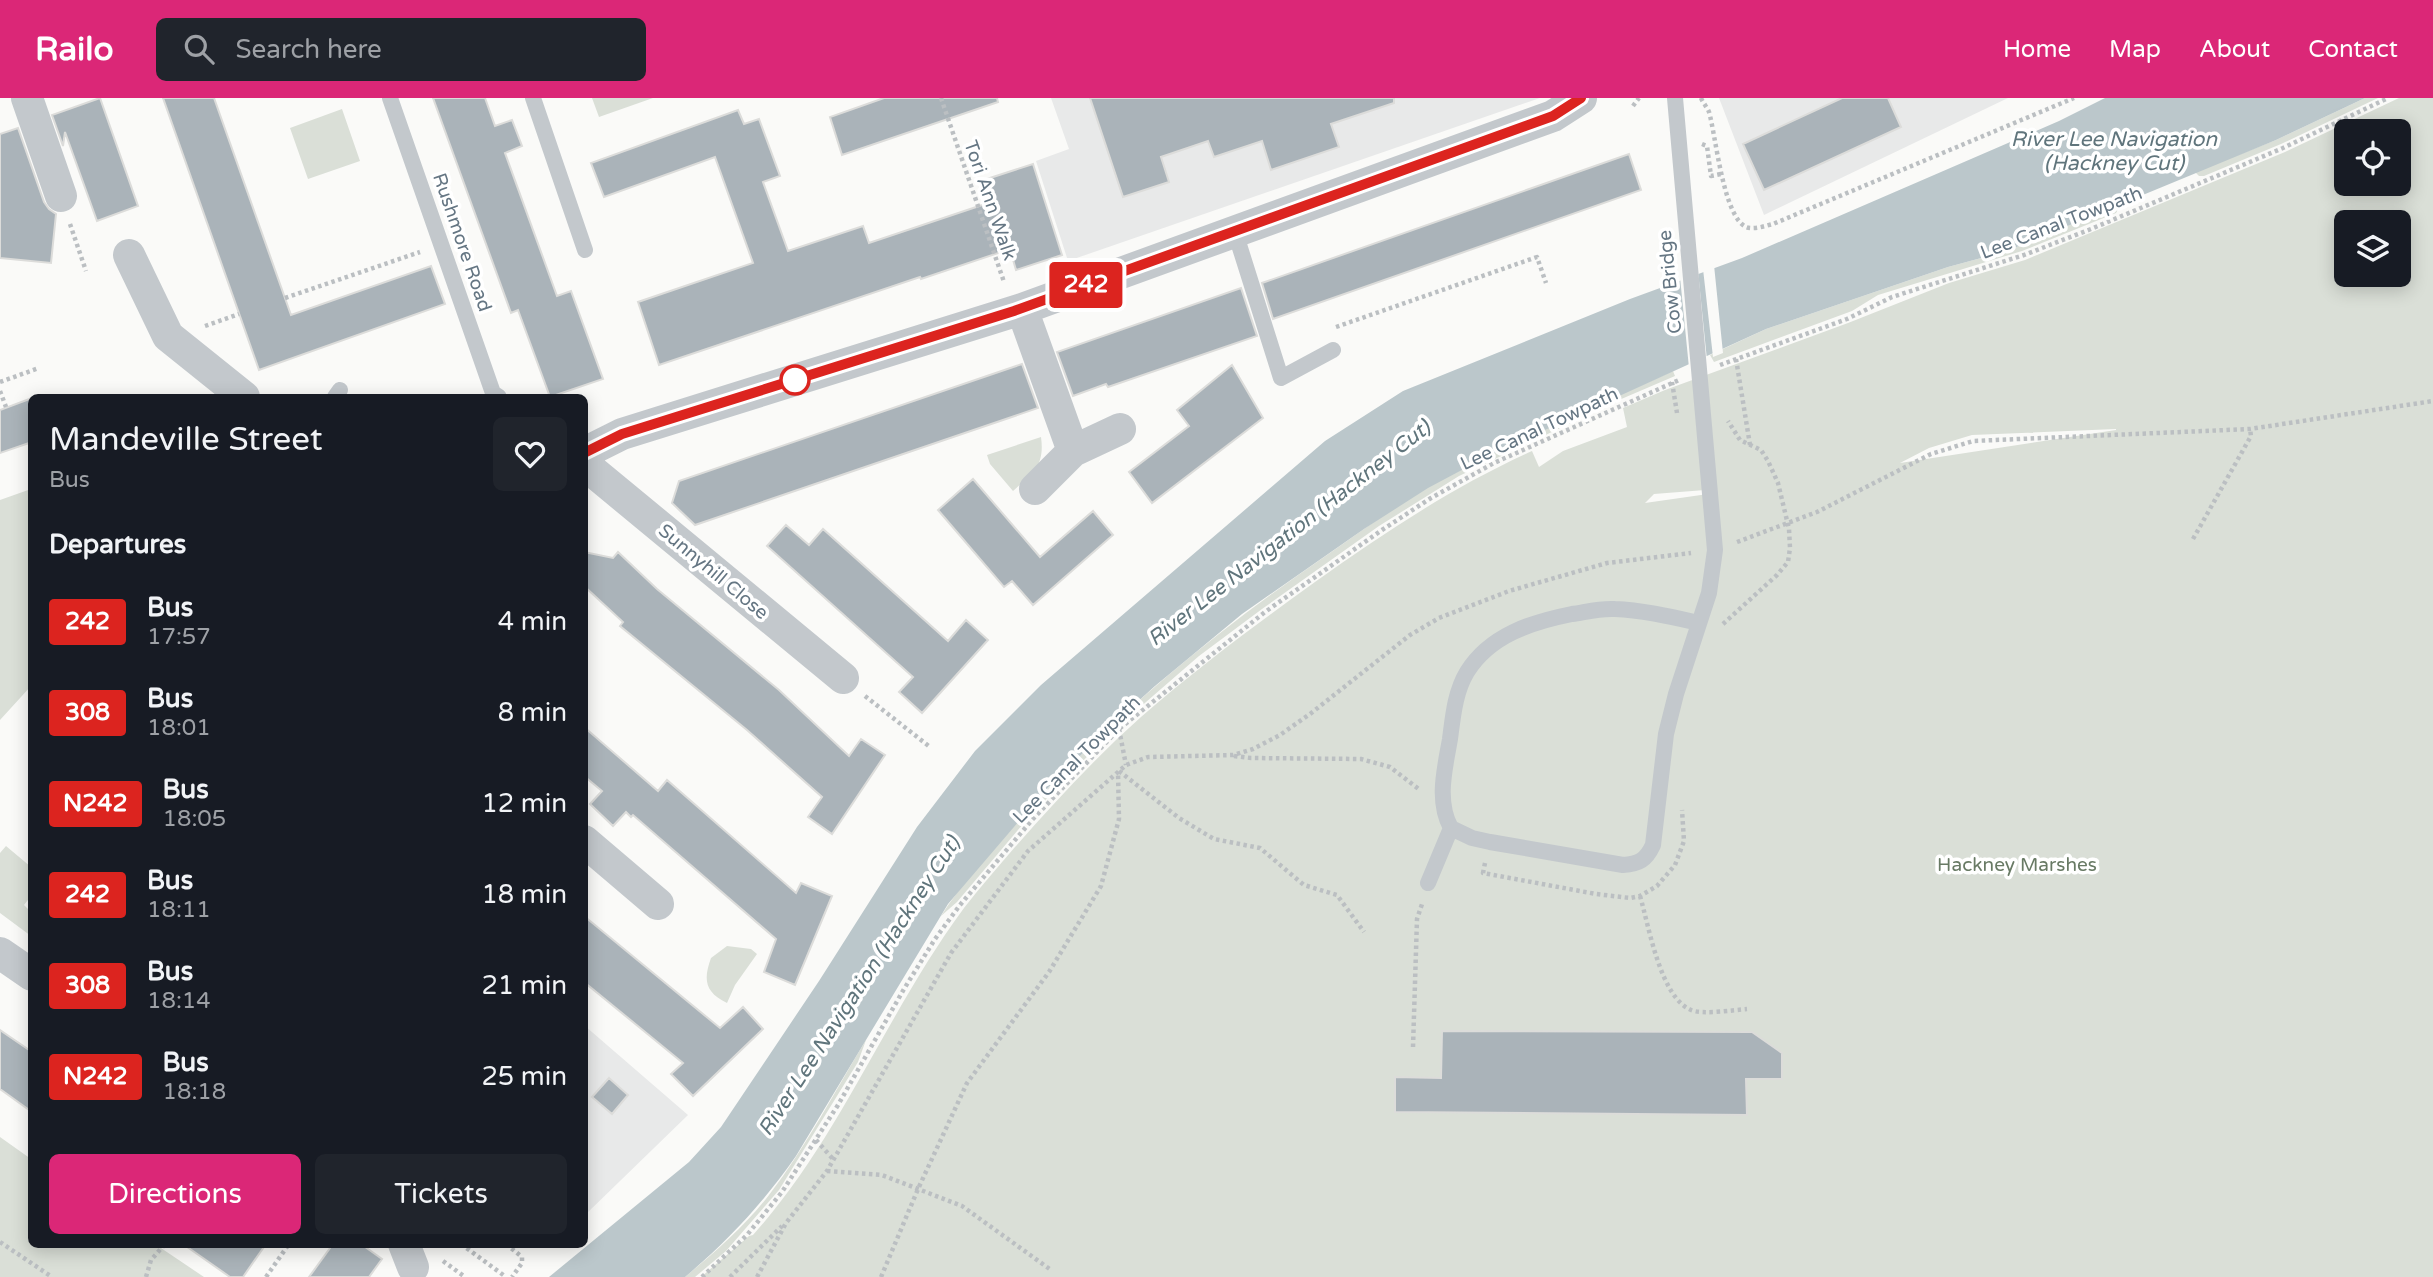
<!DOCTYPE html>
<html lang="en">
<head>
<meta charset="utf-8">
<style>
	:root { --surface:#171b24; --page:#20242c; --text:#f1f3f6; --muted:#9ea1a6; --accent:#db2777 }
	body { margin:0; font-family:"Varela Round",sans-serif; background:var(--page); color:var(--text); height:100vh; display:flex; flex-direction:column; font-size:26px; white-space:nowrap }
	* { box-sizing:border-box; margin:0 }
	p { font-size:23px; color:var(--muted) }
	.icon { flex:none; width:38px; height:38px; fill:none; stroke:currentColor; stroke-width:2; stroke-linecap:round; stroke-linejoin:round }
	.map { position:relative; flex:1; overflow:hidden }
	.drawer { position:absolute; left:28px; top:296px; width:560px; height:854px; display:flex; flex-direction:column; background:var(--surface); border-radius:10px; box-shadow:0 4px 18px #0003 }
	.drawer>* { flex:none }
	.badge { padding:0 14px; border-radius:5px; font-size:24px; line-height:46px }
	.controls { position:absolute; left:2334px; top:21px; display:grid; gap:14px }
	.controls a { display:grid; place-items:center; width:77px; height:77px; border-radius:10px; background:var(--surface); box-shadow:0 4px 18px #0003; font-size:35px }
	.map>.badge { position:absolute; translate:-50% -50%; box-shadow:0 0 0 4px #fff }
	h2 { padding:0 21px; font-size:26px; line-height:63px }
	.round { display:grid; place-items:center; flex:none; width:74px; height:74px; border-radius:10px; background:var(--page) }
	.overview { display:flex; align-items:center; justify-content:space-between; height:119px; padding:0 21px }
	h1 { font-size:33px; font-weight:600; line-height:52px }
	.action { display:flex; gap:14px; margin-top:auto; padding:14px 21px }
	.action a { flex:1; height:80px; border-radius:10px; background:var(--accent); color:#fff; font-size:28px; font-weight:600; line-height:80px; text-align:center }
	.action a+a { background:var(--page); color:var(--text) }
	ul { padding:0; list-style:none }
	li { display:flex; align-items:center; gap:21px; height:91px; padding:0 21px }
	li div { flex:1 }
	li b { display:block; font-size:26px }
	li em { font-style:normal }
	li .badge { min-width:77px; font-weight:700; text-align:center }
	header { display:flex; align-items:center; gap:42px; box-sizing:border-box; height:98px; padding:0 35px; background:var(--accent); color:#fff }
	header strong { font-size:33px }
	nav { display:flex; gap:38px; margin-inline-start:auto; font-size:24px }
	.search { width:490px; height:63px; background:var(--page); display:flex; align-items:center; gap:18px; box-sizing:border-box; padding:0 24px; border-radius:10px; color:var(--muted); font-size:26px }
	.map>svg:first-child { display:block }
</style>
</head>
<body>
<header>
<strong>Railo</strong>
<div class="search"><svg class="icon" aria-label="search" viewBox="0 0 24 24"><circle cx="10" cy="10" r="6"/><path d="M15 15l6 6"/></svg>Search here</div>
<nav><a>Home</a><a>Map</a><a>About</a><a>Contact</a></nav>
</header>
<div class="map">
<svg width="2433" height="1179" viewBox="0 0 2433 1179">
	<rect width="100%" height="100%" fill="#fafaf8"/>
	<!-- built -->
	<path fill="#e8e9e9" d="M1051,0h489l-472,163 -32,-100 33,-12z
		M1719,0h289l-244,117z
		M585,928l103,89 -103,100z"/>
	<!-- green -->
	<path fill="#dadfd7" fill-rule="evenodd" d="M592,0h61l-54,19z
		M2365,0h13l-97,46 -77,32h-5l-4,-4 81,-32z
		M2399,0h34v1179h-1732l48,-41 4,-1c87,-97 134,-223 211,-327 16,-21 34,-41 51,-61 40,-45 81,-90 126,-130 55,-48 114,-92 174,-135 69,-49 139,-96 217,-131l7,16 24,-16 64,-24 -4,-19 42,-18 183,-67 101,-40 76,-23 260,-108zM2347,33h52v53h-52zM2347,124h52v53h-52zM2116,331v1l-216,33 29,-15 43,-13zM1705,392l10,3 -70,10 9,-9z
		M342,11l18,52 -52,18 -18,-51z
		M2121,106l-5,9 -94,38 -144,44 -26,16 -138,51 -4,-7 56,-26 182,-62 59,-16z
		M1673,273l2,5 -56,24 -160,76 -80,50 -117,83 -63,47 -91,79 -79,82 -72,85 -16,14c21,-33 48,-62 74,-91 91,-104 198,-192 312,-270 33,-23 66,-47 101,-68 78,-45 163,-78 245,-116z
		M1041,339c4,29 -8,36 -28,54l-23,-27 -3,-9z
		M31,391v197l-31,34v-220z
		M6,748l25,21v29l-7,9 7,7v24l-31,-23v-60z
		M727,848l24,3 6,5 -22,31 -8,18c-22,-11 -24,-23 -16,-45z
		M866,942l-8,22 -79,128 -53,61 -31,26h-10c30,-25 60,-51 84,-82 37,-48 66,-104 97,-155z
		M0,1039l31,22 1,85h123l49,33h-204z"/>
	<!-- water -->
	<path fill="#bbc7cb" d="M2105,0h260l-89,42 -269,111 -59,16 -182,62 -276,126 -62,33 -64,41 -122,85 -87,72 -52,47 -59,59 -96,112 -152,252c-33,47 -67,84 -111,121h-136l140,-115 32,-35 98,-146 98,-154 58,-76 66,-66 284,-244 78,-50 227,-92 112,-41 317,-137z"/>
	<!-- pier -->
	<path fill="#fafaf8" d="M1714,167l9,88 -10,4 -10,-88z
		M1698,173l9,89 -18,8 -9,-91z"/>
	<!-- building -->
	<path fill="#aab3b9" stroke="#dcdcda" stroke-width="2" d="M100,0l38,108 -41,15 -32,-89 -2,14 -11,-31z
		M163,0h51l77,217 140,-49 14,38 -186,66z
		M433,0h52l10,28 17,-6 10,26 -17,7 52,143 14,-5 32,88 -53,18 -32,-87 -7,3z
		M884,0h113l1,4 -156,53 -12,-38z
		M1090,0h304v5l-63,21 8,23 -68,23 -9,-29 -48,16 -6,-16 -47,16 8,25 -46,15z
		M1842,0h46l13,29 -137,63 -21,-46z
		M738,12l6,14 15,-5 21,57 -17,6 25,69 75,-25 6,17 125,-42 -7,-22 46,-15 29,91 -46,15 -6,-21 -89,30 -1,-2 -261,88 -21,-63 115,-39 -38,-106 -111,40 -13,-34z
		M18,30l26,74 5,7 7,5 -5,49 -51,-5v-124z
		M1629,56l12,36 -368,129 -11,-36z
		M1241,190l16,48 -149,51 -2,-3 -33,12 -16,-44z
		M1022,266l16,44 -343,117 -23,-22 7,-22z
		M1232,267l31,53 -111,85 -23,-31 60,-46 -12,-16z
		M32,300v44l-32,11v-43z
		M973,381l67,78 53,-46 20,24 -80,70 -21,-24 -8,6 -66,-77z
		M786,427l23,20 14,-16 125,112 18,-21 22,20 -66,73 -23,-21 14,-15 -146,-131z
		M584,454l29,6 5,-6 39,37 122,101 70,66 12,-17 24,16 -53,79 -24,-17 14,-20 -75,-67 -127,-104 3,-4 -39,-36z
		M584,629l74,64 9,-11 129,113 5,-10 31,13 -37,89 -31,-13 12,-33 -143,-124 -2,2 -5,-5 -13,14 -23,-22 12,-13 -18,-15z
		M584,818l136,112 23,-21 20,22 -70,67 -22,-22 12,-11 -99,-81z
		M0,932l32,22v60l-32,-23z
		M1442,933l310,1 30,21v26h-36l1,36 -352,-3v-35l46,1z
		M609,980l19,17 -16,19 -20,-17z
		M183,1146h83l-23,33h-13z
		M333,1146h28l21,15 -13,18h-60z"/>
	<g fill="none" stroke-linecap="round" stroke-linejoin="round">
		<!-- path -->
		<path stroke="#bbbfc2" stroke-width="4.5" stroke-dasharray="3.5 3.5" stroke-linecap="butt" d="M941,0l63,184
			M1701,0c2,5 6,9 8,14 7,24 14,104 37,115 7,3 19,-1 27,-3l301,-126
			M1633,8l6,-8
			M1702,46l5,2 4,30 10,-2
			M70,126l16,47
			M285,200l135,-46
			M205,228l34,-12
			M1336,229l201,-70 9,26
			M1736,261l14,86
			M1720,267l127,-46 45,-22 132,-42 67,-26 192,-81 105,-50
			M0,284l39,-14
			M1672,284l5,31
			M0,293l6,16
			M2193,441l58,-103 -1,-7
			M1737,444l80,-30 114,-58 42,-13 277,-12 183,-28
			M1723,526l54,-49 11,-13 2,-14 -1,-19 -11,-46 -10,-22 -7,-11 -21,-10 -12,-19
			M865,598l65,51
			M1119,631l7,36
			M1234,658l17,2 110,1 29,8 30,23
			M1119,673l60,47 35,21 46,9 44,37 33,10 27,37
			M1485,765l-2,10 113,21 34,4 10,-2 17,-10 18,-21 9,-24 -2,-31
			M1640,798c9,30 20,101 51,114 11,5 43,0 56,-1
			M1413,949l4,-128 5,-15
			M816,1042l17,19
			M827,1073l55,4 80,31 89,64
			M0,1144l52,35
			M461,1146l45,33
			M506,1146l16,13v6l-10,14
			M443,1163l22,16
			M146,1179l5,-17 14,-16
			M266,1179l23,-33
			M702,1179l45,-42 35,-43 56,-87 66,-116 31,-50 25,-34 72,-85 87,-91 146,-117 117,-82 49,-32 63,-35 185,-83
			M730,1179l52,-51
			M757,1179l29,-54 41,-52 124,-218 77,-102 98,-86 22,-8 85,-2 20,-6 27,-14 30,-21 100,-79 29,-17 70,-27 98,-28 84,-10
			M881,1179l37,-88 49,-106 82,-111 52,-86 18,-67 -1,-47"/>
		<!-- lane -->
		<path stroke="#c3c8cc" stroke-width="16" d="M390,0l103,295 6,4
			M533,0l52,152
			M1675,0l40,452 -6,43 -33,101 -10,40 -13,111c-7,15 -14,19 -30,20l-133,-23 -18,-4 -21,-10c-15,-27 -6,-60 -1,-89 3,-23 5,-47 17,-67 23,-37 65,-50 105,-58 14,-2 28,-6 43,-5 27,1 57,8 84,14
			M1235,134l46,146 52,-28
			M335,299l5,-7
			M1428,785l23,-55"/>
		<!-- street -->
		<path stroke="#c3c8cc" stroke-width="32" d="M27,0l34,98
			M129,157l39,81 76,61
			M1022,211l51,142
			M584,355l38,-19 400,-125 531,-193 28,-18
			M584,366l259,214
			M1035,391l38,-38 47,-22
			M584,743l74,63
			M0,855l32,22
			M404,1146l9,23"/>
	</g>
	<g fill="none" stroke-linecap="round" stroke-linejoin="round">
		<defs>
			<path id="line" d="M584,355l38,-19 392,-123 539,-195 28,-18"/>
		</defs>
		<!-- line casing -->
		<use href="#line" stroke="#fff" stroke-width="16"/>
		<!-- line -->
		<use href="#line" stroke="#dc241f" stroke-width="10"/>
	</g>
	<!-- markers -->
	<circle fill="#fff" stroke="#dc241f" stroke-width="3.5" cx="795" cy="282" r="14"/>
	<g text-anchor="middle" stroke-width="7" stroke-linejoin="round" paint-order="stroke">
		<!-- street labels -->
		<g font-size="19" fill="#657683" stroke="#fff">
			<text transform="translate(991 102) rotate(71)" y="7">Tori Ann Walk</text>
			<text transform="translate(2061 124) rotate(-21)" y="7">Lee Canal Towpath</text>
			<text transform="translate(463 144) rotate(71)" y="7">Rushmore Road</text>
			<text transform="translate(1669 184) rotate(-96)" y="7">Cow Bridge</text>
			<text transform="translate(1539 330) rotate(-25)" y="7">Lee Canal Towpath</text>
			<text transform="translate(714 473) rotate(40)" y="7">Sunnyhill Close</text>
			<text transform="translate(1076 661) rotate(-45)" y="7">Lee Canal Towpath</text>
		</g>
		<!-- park labels -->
		<g font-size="19" fill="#687a64" stroke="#fff">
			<text x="2017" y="773">Hackney Marshes</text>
		</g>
		<!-- water labels -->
		<g font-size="21" font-style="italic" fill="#60757c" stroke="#fff">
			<text x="2114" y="48">River Lee Navigation<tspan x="2114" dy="24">(Hackney Cut)</tspan></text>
			<text transform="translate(1289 435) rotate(-38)" y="7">River Lee Navigation (Hackney Cut)</text>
			<text transform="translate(859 888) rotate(-57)" y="7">River Lee Navigation (Hackney Cut)</text>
		</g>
	</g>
</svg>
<div class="controls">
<a><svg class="icon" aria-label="locate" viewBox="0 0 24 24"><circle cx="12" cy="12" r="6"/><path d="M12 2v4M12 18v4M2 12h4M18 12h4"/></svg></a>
<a><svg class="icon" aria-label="layers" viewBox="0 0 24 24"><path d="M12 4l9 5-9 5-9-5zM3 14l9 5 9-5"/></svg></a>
</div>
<b class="badge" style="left:1086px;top:187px;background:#dc241f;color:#fff">242</b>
<section class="drawer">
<div class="overview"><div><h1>Mandeville Street</h1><p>Bus</p></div><a class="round"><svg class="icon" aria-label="heart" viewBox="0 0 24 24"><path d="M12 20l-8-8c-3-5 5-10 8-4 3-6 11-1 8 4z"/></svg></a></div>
<h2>Departures</h2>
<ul>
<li><span class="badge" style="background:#dc241f;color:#fff">242</span><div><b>Bus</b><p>17:57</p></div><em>4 min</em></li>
<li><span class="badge" style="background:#dc241f;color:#fff">308</span><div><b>Bus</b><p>18:01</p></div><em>8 min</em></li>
<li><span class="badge" style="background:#dc241f;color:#fff">N242</span><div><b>Bus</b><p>18:05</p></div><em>12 min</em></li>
<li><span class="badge" style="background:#dc241f;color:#fff">242</span><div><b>Bus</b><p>18:11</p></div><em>18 min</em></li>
<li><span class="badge" style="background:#dc241f;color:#fff">308</span><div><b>Bus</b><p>18:14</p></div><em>21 min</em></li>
<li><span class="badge" style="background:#dc241f;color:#fff">N242</span><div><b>Bus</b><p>18:18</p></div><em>25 min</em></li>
</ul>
<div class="action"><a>Directions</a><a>Tickets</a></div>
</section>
</div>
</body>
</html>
